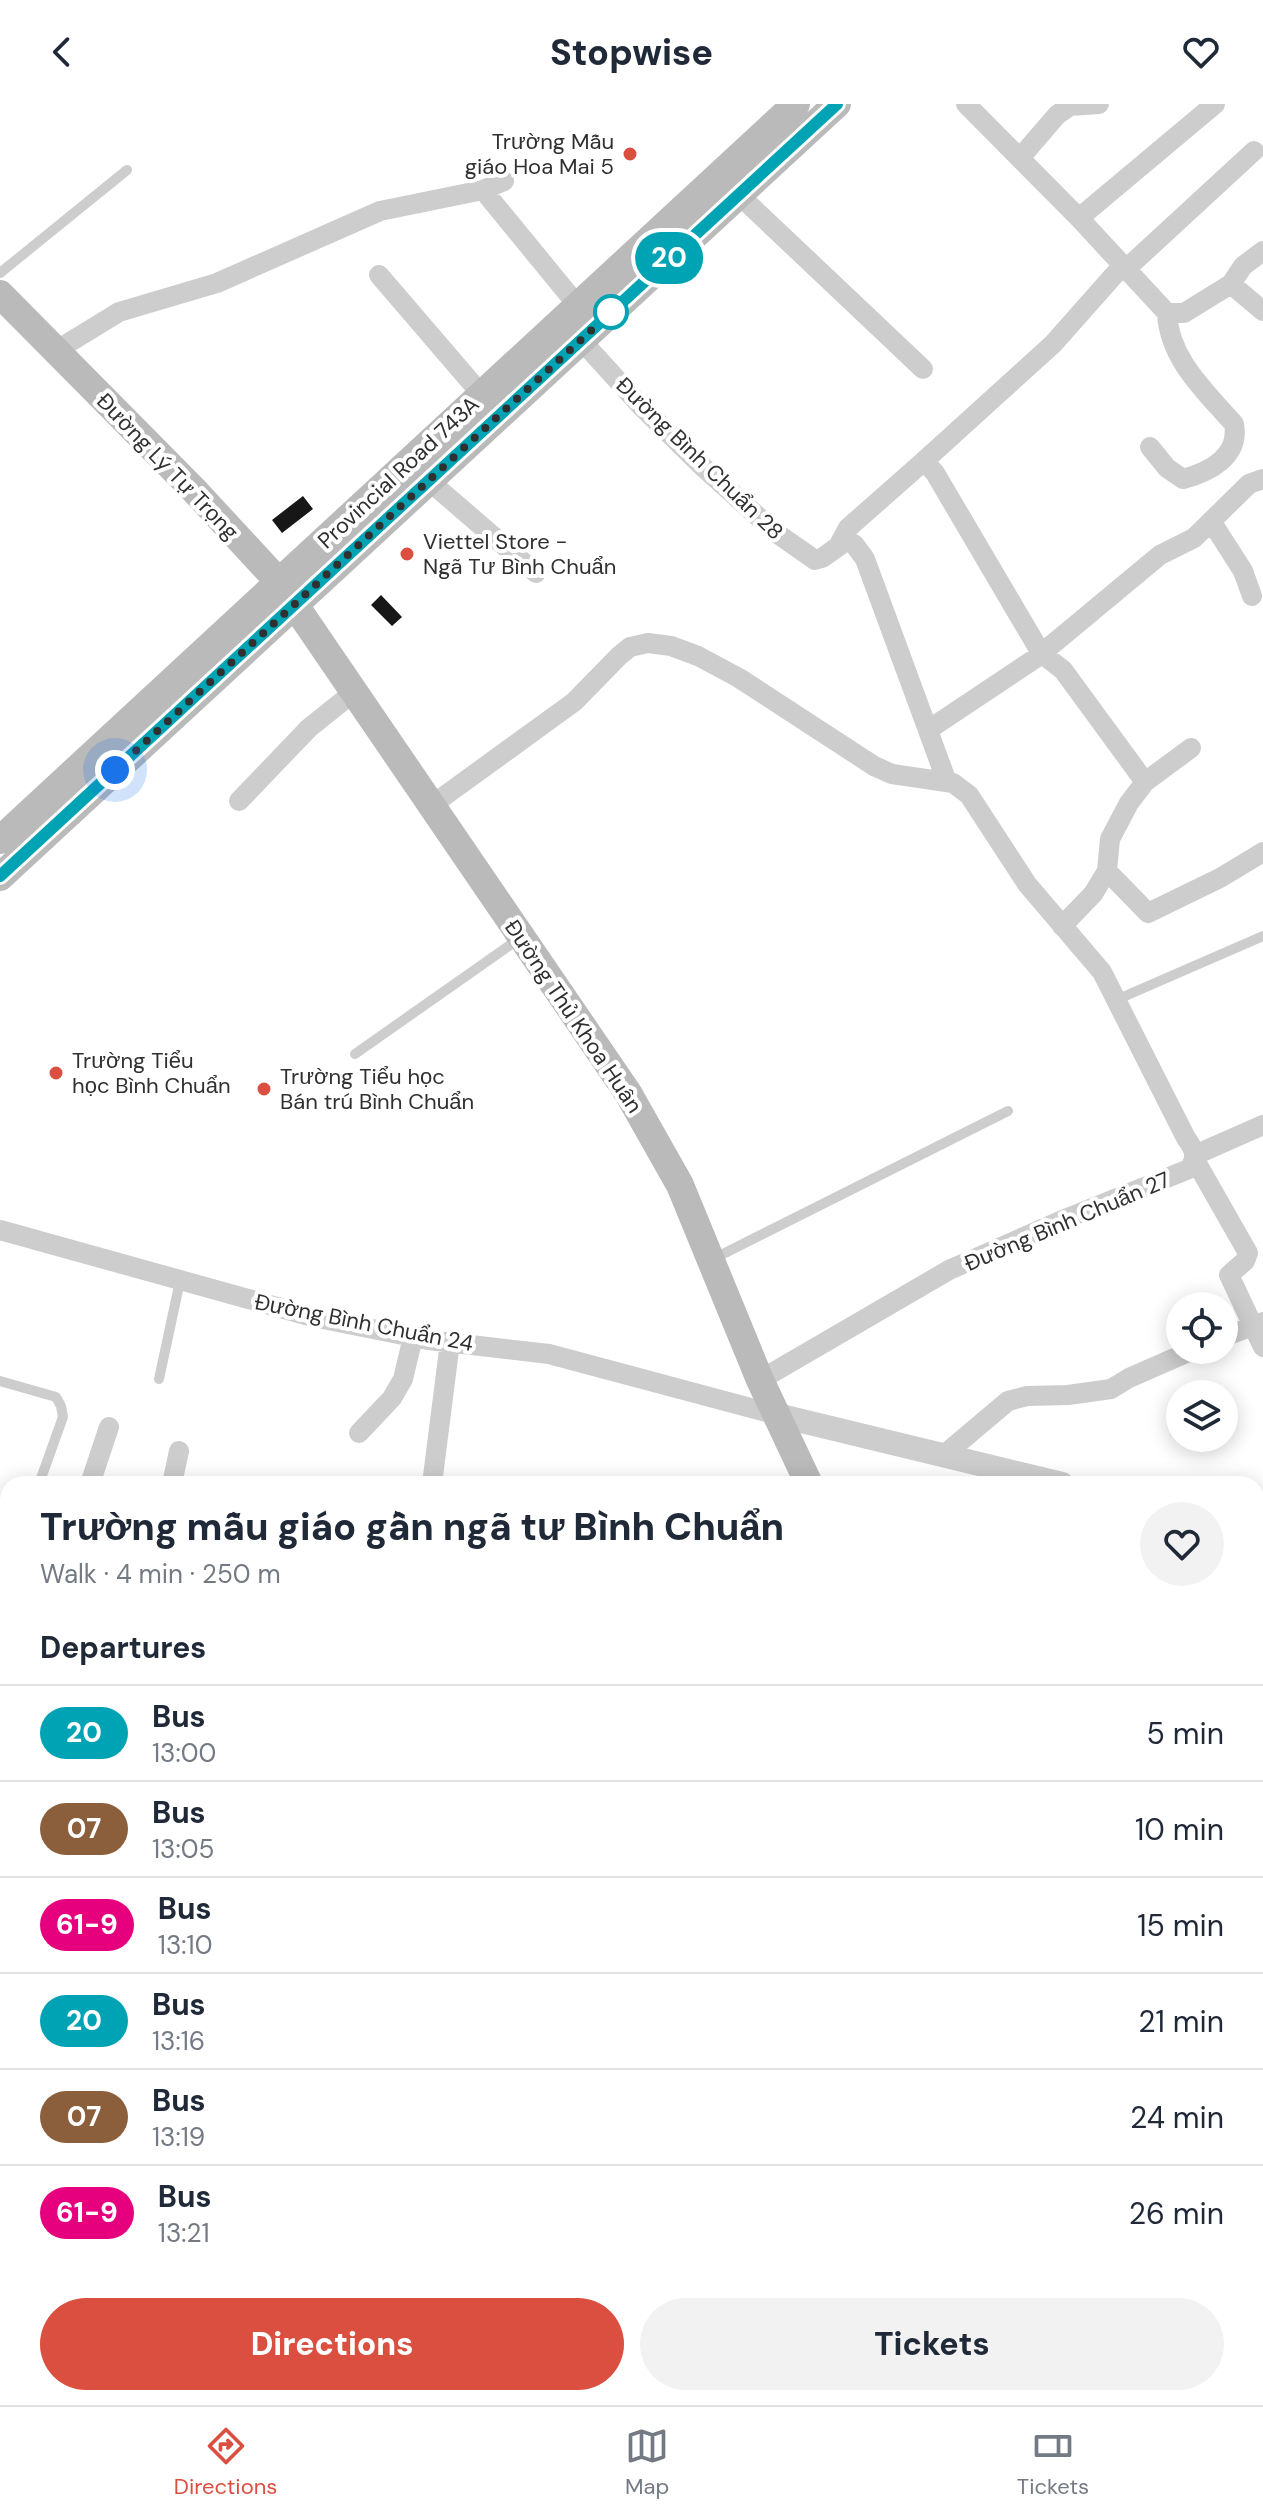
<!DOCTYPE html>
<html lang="en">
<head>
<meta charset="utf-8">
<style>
	:root { --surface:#fff; --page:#f2f2f3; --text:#1f2937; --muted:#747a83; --line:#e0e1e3; --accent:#da4f3f }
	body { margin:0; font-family:"DM Sans",sans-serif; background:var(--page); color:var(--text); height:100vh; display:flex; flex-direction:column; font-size:30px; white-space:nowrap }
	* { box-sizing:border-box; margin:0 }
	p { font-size:26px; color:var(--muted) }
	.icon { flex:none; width:44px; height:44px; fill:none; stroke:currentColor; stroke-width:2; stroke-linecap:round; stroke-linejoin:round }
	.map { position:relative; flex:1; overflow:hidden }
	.details { position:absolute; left:0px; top:1372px; width:1264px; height:930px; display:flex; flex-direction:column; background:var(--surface); border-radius:24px 24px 0 0; box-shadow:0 4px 20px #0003 }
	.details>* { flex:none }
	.badge { padding:0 16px; border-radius:26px; font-size:28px; line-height:52px }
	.tools { position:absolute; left:1166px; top:1188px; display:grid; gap:16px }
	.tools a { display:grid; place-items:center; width:72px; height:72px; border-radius:50%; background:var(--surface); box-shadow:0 4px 20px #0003; font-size:40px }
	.you { position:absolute; width:40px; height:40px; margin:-20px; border:6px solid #fff; border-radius:50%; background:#1a73e8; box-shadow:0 0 0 12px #1a73e833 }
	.map>.badge { position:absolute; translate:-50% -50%; box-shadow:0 0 0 4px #fff }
	h2 { padding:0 40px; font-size:30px; line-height:72px }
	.round { display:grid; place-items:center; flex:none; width:84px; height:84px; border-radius:42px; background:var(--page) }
	.summary { display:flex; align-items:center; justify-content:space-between; height:136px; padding:0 40px }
	h1 { font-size:38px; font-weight:800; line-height:60px }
	.primary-button { display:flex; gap:16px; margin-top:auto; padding:16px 40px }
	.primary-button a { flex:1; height:92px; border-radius:48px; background:var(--accent); color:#fff; font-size:32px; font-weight:800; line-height:92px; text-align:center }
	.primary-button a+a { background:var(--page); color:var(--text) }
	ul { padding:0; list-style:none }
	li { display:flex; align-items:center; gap:24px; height:96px; padding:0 40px; border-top:2px solid var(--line) }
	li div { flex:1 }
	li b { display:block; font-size:30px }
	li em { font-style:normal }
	li .badge { min-width:88px; font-weight:700; text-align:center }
	header { display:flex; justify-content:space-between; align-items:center; height:104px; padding:0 40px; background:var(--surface); font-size:36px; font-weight:800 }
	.menu { display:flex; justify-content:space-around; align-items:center; height:112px; border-top:2px solid var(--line); background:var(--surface); font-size:22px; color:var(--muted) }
	.menu a { display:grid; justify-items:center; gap:4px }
	.menu .current { color:var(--accent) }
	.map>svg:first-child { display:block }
</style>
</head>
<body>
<header><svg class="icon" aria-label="back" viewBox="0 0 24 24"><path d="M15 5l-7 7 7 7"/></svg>Stopwise<svg class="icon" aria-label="heart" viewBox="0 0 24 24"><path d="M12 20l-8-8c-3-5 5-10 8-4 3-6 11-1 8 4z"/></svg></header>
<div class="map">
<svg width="1263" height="2301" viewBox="0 0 1263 2301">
	<rect width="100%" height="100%" fill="#fff"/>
	<!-- building -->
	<path fill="#171717" d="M303,392l10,13 -31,24 -10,-13z
		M381,491l21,22 -10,9 -21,-21z"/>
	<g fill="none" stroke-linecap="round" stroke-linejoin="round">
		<!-- service -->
		<path stroke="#cdcdcd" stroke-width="10" d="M0,169l127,-103
			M1116,896l147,-64
			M355,950l165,-116
			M713,1155l295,-148
			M159,1275l21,-98
			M0,1277l56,16 5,9 2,11 -24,67
			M0,1456h8
			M1256,1758l3,11
			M1256,1787l7,-2
			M0,2137l8,16
			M725,2301l6,-7"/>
		<!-- minor -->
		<path stroke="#cdcdcd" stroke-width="20" d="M966,0l113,114 88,95h17l47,-29 32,27
			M1020,54l37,-43 13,-9 29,-2
			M483,86l95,116
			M738,90l185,175
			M1079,114l136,-114
			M1126,165l128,-118
			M379,171l103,120
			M1231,180l12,-18 20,-15
			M581,236l59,65 62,61 73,66 40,28 7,-2 24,-17 8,3 11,15 82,223
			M57,246l62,-38 98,-29 163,-72 103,-21 21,-9
			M1150,343l17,21 16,11c27,-7 57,-23 51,-55 -29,-33 -65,-65 -67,-111
			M924,357l129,-117 70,-79
			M428,376l108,93
			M1211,417l32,50 9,25
			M840,439l8,-15 76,-67 11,12 106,180 22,17 82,112
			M928,626l108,-72 124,-103 34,-17 55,-54 14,-5
			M239,697l70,-73 45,-36
			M432,701l142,-103 45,-46 11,-9 18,-4 23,3 27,10 41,22 135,88 18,8 61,9 16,12 58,89 75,88 84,166c8,11 12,18 3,31l-124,50 -116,51 -189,110
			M1107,767l41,42 72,-35 43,-26
			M1062,822l31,-32 14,-23 3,-32 19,-36 16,-21 46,-34
			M1195,1051l68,-30
			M1195,1056l53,93 -3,8 -16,14 34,72
			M0,1126l313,87 115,23 121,14 228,61
			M1224,1233l39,-15
			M359,1329l33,-35 11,-19 10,-42
			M944,1351l64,-54 19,-5 41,-1 43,-6 18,-11 64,-28
			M90,1380l19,-57
			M172,1380l7,-33
			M432,1380l18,-142
			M1256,2215l7,-2
			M0,2263l8,-3
			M894,2301l5,-7"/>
		<!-- tertiary -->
		<path stroke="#cdcdcd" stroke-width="24" d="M777,1311l285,69
			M1256,1427l7,2"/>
		<!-- secondary -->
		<path stroke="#bababa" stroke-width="28" d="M0,190l193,195 86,93 349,511 52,92 80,195 49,104
			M0,736l796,-736
			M0,773l837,-773
			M1196,2294l3,7"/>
	</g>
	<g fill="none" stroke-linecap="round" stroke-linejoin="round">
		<defs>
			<path id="line" d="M0,772l837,-772"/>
		</defs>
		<!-- line casing -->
		<use href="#line" stroke="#fff" stroke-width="18"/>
		<!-- line -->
		<use href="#line" stroke="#00a3b4" stroke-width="12"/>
		<!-- walk -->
		<path stroke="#303030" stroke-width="8" stroke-dasharray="0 14.4" d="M115,666l496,-458"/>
	</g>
	<!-- markers -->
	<g fill="#da4f3f" stroke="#fff" stroke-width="3">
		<circle cx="630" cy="50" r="8"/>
		<circle cx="407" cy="450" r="8"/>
		<circle cx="56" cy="969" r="8"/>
		<circle cx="264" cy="985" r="8"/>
	</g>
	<circle fill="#fff" stroke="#00a3b4" stroke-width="4" cx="611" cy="208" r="16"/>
	<g text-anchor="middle" stroke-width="8" stroke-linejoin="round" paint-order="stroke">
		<!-- poi labels -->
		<g font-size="22" fill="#303030" stroke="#fff" text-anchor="start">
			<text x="614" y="45" text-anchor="end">Trường Mẫu<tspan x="614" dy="25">giáo Hoa Mai 5</tspan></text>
			<text x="423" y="445">Viettel Store -<tspan x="423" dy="25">Ngã Tư Bình Chuẩn</tspan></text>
			<text x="72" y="964">Trường Tiểu<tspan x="72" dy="25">học Bình Chuẩn</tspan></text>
			<text x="280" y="980">Trường Tiểu học<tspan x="280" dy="25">Bán trú Bình Chuẩn</tspan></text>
		</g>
		<!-- street labels -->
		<g font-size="22" fill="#303030" stroke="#fff">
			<text transform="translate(700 354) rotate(44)" y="8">Đường Bình Chuẩn 28</text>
			<text transform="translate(168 362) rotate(46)" y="8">Đường Lý Tự Trọng</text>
			<text transform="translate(398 368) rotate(-43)" y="8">Provincial Road 743A</text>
			<text transform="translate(574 912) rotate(56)" y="8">Đường Thủ Khoa Huân</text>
			<text transform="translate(1067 1117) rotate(-23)" y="8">Đường Bình Chuẩn 27</text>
			<text transform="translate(364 1218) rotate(11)" y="8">Đường Bình Chuẩn 24</text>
		</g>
	</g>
</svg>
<div class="tools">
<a><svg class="icon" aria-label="locate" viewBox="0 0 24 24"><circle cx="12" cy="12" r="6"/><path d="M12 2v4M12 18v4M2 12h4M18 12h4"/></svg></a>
<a><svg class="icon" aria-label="layers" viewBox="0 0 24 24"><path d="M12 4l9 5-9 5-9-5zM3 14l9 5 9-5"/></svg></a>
</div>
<div class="you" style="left:115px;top:666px"></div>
<b class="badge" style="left:669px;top:154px;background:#00a3b4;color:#fff">20</b>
<section class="details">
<div class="summary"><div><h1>Trường mẫu giáo gần ngã tư Bình Chuẩn</h1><p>Walk · 4 min · 250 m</p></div><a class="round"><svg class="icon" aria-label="heart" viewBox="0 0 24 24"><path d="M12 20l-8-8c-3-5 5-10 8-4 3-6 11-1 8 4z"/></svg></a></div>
<h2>Departures</h2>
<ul>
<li><span class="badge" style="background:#00a3b4;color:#fff">20</span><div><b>Bus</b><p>13:00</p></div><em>5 min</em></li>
<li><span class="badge" style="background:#8b5e3c;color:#fff">07</span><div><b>Bus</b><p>13:05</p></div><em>10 min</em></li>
<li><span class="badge" style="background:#e6007e;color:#fff">61-9</span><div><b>Bus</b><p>13:10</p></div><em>15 min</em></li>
<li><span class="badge" style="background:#00a3b4;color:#fff">20</span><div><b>Bus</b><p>13:16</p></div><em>21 min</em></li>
<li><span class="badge" style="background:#8b5e3c;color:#fff">07</span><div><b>Bus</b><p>13:19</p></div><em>24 min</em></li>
<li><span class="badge" style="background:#e6007e;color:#fff">61-9</span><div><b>Bus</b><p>13:21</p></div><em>26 min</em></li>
</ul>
<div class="primary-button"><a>Directions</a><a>Tickets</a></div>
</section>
</div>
<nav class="menu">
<a class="current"><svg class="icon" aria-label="directions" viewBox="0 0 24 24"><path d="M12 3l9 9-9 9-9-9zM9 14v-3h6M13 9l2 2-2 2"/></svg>Directions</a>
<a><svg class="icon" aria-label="map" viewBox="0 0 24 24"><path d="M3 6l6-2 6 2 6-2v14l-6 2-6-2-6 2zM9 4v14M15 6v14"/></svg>Map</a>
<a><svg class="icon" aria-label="tickets" viewBox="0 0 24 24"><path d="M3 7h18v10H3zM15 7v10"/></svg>Tickets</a>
</nav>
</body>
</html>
